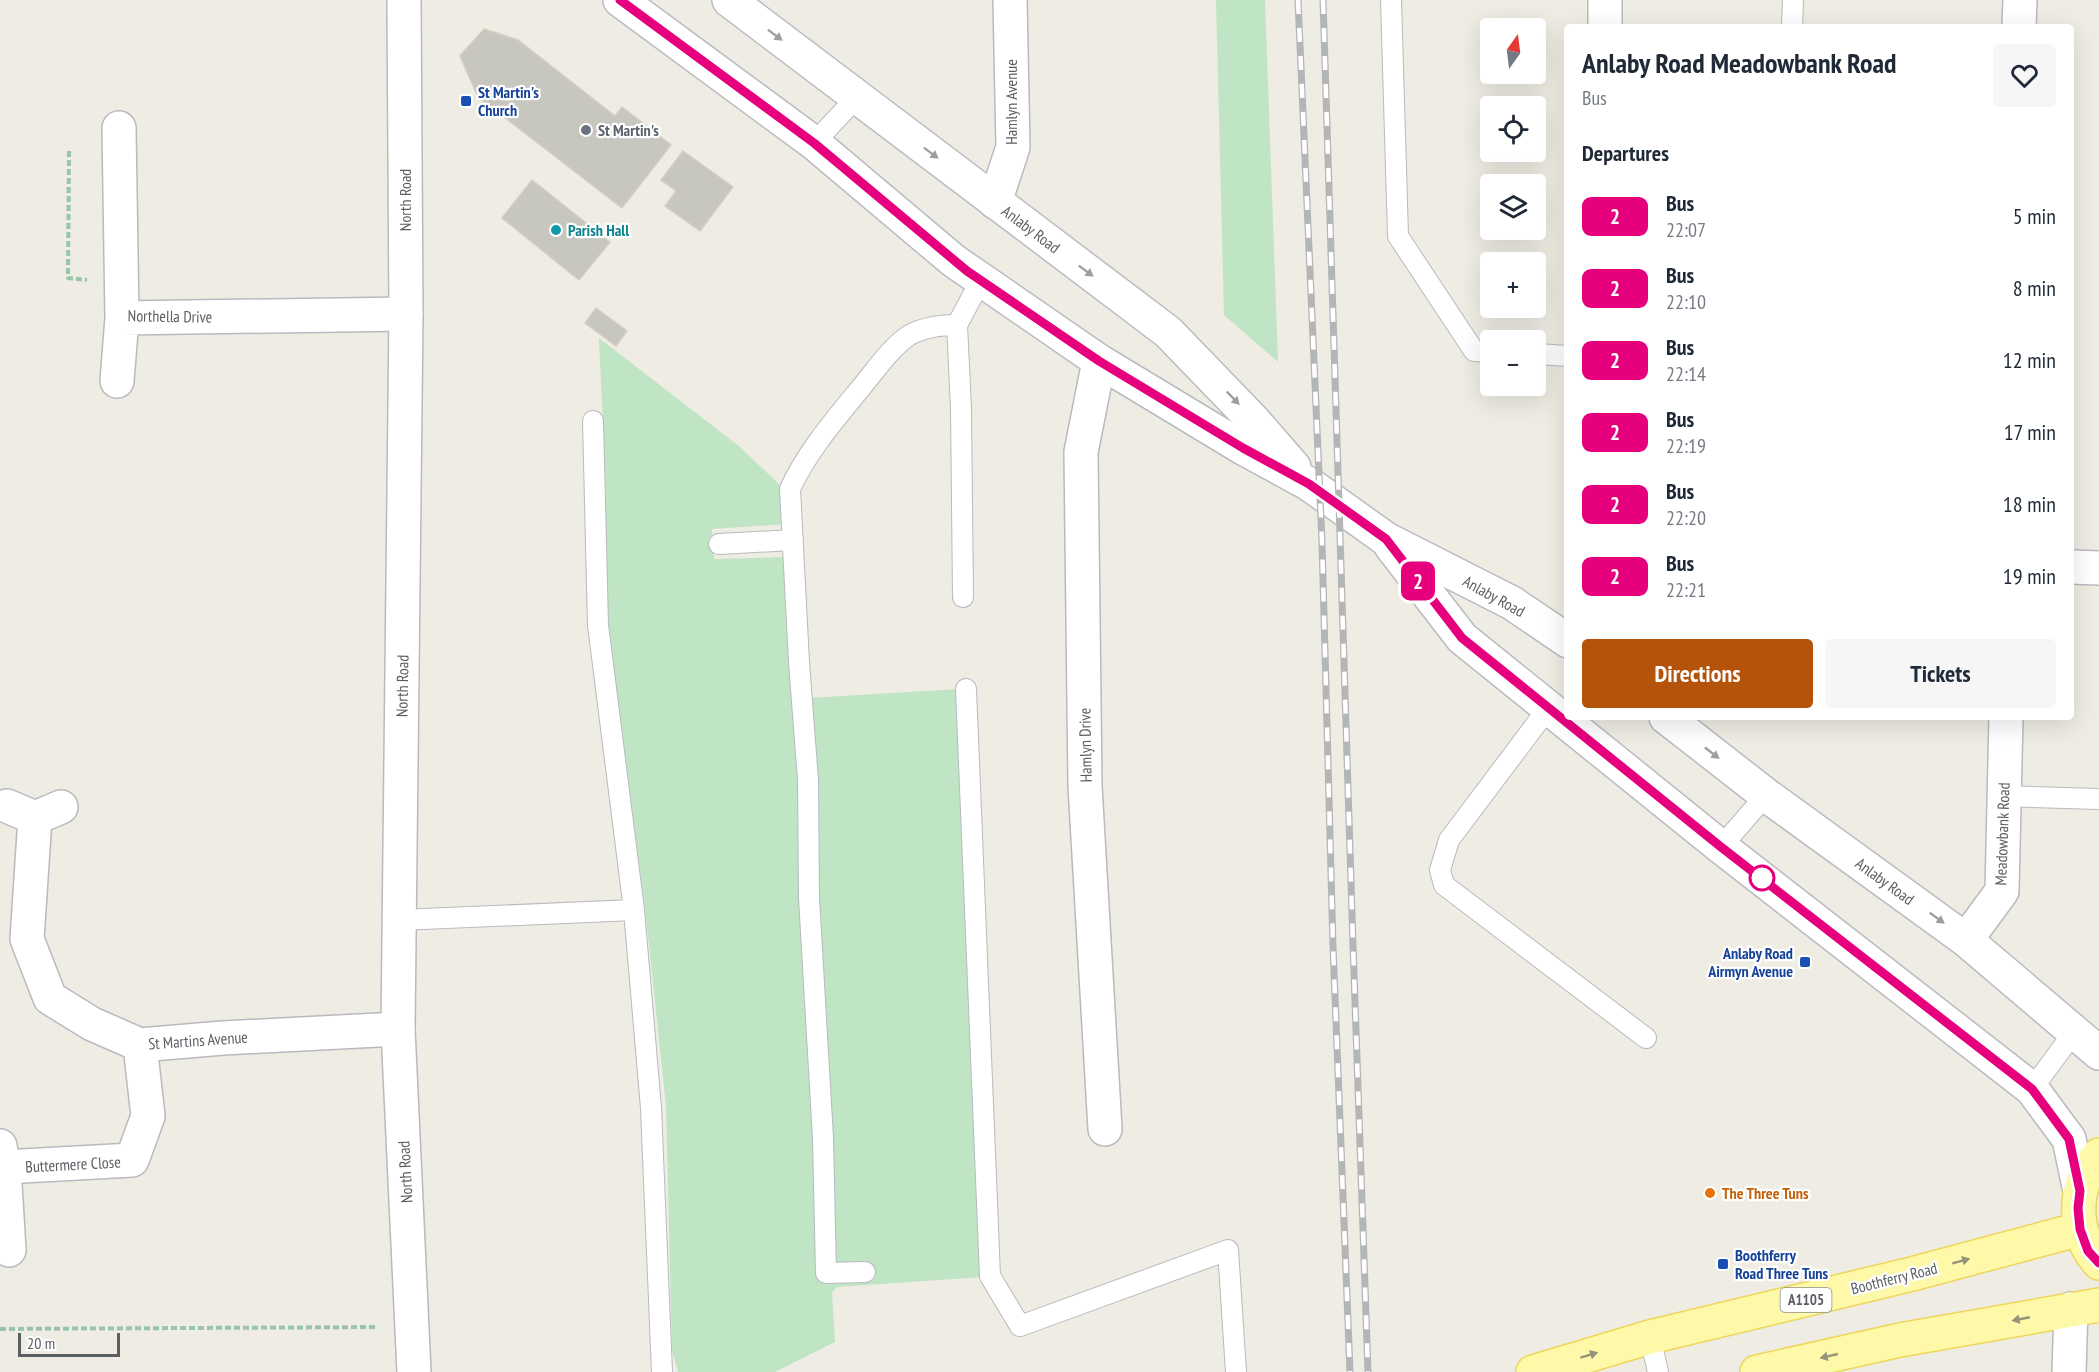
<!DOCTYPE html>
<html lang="en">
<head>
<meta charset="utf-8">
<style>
	:root { --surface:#fff; --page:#f6f6f7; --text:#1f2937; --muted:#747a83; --accent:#b45309 }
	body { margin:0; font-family:"PT Sans Narrow",sans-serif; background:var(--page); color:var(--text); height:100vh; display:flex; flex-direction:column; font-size:22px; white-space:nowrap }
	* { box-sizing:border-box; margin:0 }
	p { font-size:20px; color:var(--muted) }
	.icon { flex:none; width:33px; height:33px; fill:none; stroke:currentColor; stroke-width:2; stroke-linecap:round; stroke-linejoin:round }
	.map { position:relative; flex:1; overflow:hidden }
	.details { position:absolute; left:1564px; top:24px; width:510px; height:696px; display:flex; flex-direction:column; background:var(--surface); border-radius:6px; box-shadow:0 6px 24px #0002 }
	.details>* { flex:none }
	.badge { padding:0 12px; border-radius:9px; font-size:21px; line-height:39px }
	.needle { width:39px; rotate:14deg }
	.controls { position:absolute; left:1480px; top:18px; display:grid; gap:12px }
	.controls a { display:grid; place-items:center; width:66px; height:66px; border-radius:6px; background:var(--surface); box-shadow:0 6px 24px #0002; font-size:30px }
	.scale { position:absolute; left:18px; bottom:15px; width:102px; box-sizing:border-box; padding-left:6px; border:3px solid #5b5e63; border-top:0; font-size:16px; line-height:21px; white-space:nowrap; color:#5b5e63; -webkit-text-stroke:4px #fff; paint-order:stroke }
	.map>.badge { position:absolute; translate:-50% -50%; box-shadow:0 0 0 3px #fff }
	h2 { padding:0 18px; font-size:22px; line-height:54px }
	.round { display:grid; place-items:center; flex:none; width:63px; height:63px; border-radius:6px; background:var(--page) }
	.headline { display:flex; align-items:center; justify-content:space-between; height:102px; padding:0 18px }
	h1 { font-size:28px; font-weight:800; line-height:45px }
	.cta { display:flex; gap:12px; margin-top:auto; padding:12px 18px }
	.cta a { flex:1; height:69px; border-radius:6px; background:var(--accent); color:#fff; font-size:24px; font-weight:800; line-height:69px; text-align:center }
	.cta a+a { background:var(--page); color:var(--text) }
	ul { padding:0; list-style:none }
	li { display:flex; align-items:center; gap:18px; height:72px; padding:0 18px }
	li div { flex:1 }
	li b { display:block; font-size:22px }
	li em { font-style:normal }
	li .badge { min-width:66px; font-weight:700; text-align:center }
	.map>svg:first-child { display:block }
</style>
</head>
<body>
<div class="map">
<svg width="2099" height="1372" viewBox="0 0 2099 1372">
	<rect width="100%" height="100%" fill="#eeece3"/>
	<!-- green -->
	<path fill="#c0e5c4" d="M1216,0h49l13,362 -54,-47z
		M599,338l141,109 45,43 2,34 -75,5 2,30 75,-2 3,142 167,-10 24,588 -146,10 -5,6 3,49 -60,30h-97l-6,-22 -6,-244 -21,-199 -28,-212 -11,-95v-107z"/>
	<!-- building -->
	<path fill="#c8c7bf" stroke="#d2cfc1" stroke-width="1.5" d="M484,29l34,11 97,76 7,-9 49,38 -49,63 -144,-111 -18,-41z
		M683,151l50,36 -33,44 -35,-25 11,-15 -15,-11z
		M532,180l78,62 -31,38 -77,-62z
		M596,308l31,23 -11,15 -31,-23z"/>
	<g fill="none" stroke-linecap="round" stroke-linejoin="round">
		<defs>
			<path id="service" d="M1391,0l7,236 76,115 17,1
				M1792,27l1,-27
				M814,143l43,-46
				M957,325l4,83 2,189
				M1536,354l32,2
				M593,421l5,204 36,285 17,198 11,264
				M719,544l74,-4
				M966,689l24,587 30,50 208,-76 8,122
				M1549,707l-100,133 -9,30 4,15 202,153
				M2004,796l95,3
				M1721,847l45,-52
				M400,920l234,-10
				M2032,1089l42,-57
				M865,1272l-39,1 -3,-135 -14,-240 -1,-118 -9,-118 -9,-173c17,-38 48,-73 74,-105 13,-16 27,-36 44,-48 15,-9 32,-11 49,-11l24,-45
				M1650,1337l8,35"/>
			<path id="minor" d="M1605,27v-27
				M2019,27l1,-27
				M119,128l3,190 284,-4
				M995,202l18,-55 -3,-147
				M1099,361l-18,91 4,334 20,343
				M117,381l5,-63
				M2072,567l27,1
				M7,806l28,12 26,-11
				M35,818l-8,121 23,59 42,26 48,21 83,-7 175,-9
				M1966,940l36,-49 4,-174
				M0,1146l4,21 5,83
				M4,1167l128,-7 16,-44 -8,-71
				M2069,1372l2,-63"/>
			<path id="tertiary" d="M404,0l2,314 -8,715 16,343"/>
			<path id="secondary" d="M620,0l194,143 140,118 145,100 144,87 66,36 77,55 126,64 56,38
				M729,0l439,332 86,89 40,46
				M1391,546l71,92 259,209 311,242 37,50 11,52
				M1666,717l100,78 200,145 133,113"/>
			<path id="primary" d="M2099,1155c-27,32 -27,77 0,108
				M1533,1372l117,-35 262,-63 168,-45
				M1757,1372l143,-32 199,-35"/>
		</defs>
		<!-- service casing -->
		<use href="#service" stroke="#b8babf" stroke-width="22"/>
		<!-- minor casing -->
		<use href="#minor" stroke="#b8babf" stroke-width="36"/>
		<!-- tertiary casing -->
		<use href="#tertiary" stroke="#b8babf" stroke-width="36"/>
		<!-- secondary casing -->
		<use href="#secondary" stroke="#b9bbc1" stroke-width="36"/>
		<!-- primary casing -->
		<use href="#primary" stroke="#eed65b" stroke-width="36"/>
		<!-- path -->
		<path stroke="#99c5ab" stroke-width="4" stroke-dasharray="6 3" stroke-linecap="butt" d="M69,151l-1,127 19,2
			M0,1329l378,-2"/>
		<!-- service -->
		<use href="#service" stroke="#fff" stroke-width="20"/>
		<!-- minor -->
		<use href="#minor" stroke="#fff" stroke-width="33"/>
		<!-- tertiary -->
		<use href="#tertiary" stroke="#fff" stroke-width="33"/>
		<!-- secondary -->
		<use href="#secondary" stroke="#fff" stroke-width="33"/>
		<!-- primary -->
		<use href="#primary" stroke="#fdf9a8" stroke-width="33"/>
		<defs>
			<path id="rail" d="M1298,0l24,542 11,404 17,426
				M1323,0l30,945 15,427"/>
		</defs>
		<!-- rail casing -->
		<use href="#rail" stroke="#b4b5b5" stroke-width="7"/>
		<!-- rail -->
		<use href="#rail" stroke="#fff" stroke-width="4.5" stroke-dasharray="14" stroke-linecap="butt"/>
	</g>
	<!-- one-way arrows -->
	<defs><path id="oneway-solid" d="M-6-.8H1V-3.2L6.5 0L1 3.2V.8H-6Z" transform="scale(1.5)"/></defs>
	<g fill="#9d9ea1">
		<use href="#oneway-solid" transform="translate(775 35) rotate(37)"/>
		<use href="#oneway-solid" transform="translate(931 153) rotate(37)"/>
		<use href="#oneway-solid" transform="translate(1086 271) rotate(37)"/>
		<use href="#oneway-solid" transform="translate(1233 398) rotate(46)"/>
		<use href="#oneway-solid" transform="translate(1712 753) rotate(38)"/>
		<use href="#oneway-solid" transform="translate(1937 918) rotate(36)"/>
	</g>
	<g fill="#94947b">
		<use href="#oneway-solid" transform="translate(1961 1261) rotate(-15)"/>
		<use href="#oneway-solid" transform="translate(2021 1319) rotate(169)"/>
		<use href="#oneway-solid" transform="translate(1589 1355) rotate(-17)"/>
		<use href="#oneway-solid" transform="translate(1829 1356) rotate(167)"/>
	</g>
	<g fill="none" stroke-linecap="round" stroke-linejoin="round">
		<defs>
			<path id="line" d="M620,0l194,143 153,128 132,90 144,87 66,36 77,55 76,99 259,209 311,242 37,50 11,52 -2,17 2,21 8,22 11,12"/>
		</defs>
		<!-- line casing -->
		<use href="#line" stroke="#fff" stroke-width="14"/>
		<!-- line -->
		<use href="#line" stroke="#e6007e" stroke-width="9"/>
	</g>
	<!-- markers -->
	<g fill="#1a4fb4" stroke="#fff" stroke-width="2">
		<rect x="460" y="95" width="12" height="12" rx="3"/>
		<rect x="1799" y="956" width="12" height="12" rx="3"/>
		<rect x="1717" y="1258" width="12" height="12" rx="3"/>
	</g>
	<circle fill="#6b7280" stroke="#fff" stroke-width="2" cx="586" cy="130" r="6"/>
	<circle fill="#0f9aa8" stroke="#fff" stroke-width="2" cx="556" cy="230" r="6"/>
	<circle fill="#fff" stroke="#e6007e" stroke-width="3" cx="1762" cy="878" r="12"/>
	<circle fill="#e8710a" stroke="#fff" stroke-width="2" cx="1710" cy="1193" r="6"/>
	<g text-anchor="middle" stroke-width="4.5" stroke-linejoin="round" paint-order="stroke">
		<!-- shield labels -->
		<rect fill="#fff" stroke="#8c8e92" stroke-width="1.5" x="1780.5" y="1288" width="51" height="24" rx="4.5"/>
		<g font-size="15" font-weight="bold" fill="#5b5e63">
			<text x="1806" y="1305">A1105</text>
		</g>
		<!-- transit labels -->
		<g font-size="16" font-weight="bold" fill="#164399" stroke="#fff" text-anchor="start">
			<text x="478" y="98">St Martin's<tspan x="478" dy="18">Church</tspan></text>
			<text x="1793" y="959" text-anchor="end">Anlaby Road<tspan x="1793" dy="18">Airmyn Avenue</tspan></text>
			<text x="1735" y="1261">Boothferry<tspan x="1735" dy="18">Road Three Tuns</tspan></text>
		</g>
		<!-- street labels -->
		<g font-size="16" fill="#5b5e63" stroke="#fff">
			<text transform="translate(1011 102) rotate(-90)" y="6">Hamlyn Avenue</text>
			<text transform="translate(405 200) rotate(-90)" y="6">North Road</text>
			<text transform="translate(1031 229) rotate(37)" y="6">Anlaby Road</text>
			<text transform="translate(170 316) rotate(1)" y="6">Northella Drive</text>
			<text transform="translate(1494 596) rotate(29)" y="6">Anlaby Road</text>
			<text transform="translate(402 686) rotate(-89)" y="6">North Road</text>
			<text transform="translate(1085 745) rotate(-91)" y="6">Hamlyn Drive</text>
			<text transform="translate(2002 834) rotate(-88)" y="6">Meadowbank Road</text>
			<text transform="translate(1885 881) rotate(36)" y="6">Anlaby Road</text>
			<text transform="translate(198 1040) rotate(-4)" y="6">St Martins Avenue</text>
			<text transform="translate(73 1164) rotate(-3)" y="6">Buttermere Close</text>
			<text transform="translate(405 1172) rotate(-93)" y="6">North Road</text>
			<text transform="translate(1894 1278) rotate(-14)" y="6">Boothferry Road</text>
		</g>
		<!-- worship labels -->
		<g font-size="16" font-weight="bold" fill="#5b616d" stroke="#fff" text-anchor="start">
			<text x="598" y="136">St Martin's</text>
		</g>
		<!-- culture labels -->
		<g font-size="16" font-weight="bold" fill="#0d838f" stroke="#fff" text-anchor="start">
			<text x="568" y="236">Parish Hall</text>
		</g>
		<!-- food labels -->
		<g font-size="16" font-weight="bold" fill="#c56008" stroke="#fff" text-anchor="start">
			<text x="1722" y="1199">The Three Tuns</text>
		</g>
	</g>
</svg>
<div class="controls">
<a><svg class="needle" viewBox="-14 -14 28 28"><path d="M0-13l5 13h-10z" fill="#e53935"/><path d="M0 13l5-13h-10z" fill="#747a83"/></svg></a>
<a><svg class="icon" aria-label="locate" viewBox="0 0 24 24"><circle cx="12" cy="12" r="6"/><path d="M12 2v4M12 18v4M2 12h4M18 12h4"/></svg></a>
<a><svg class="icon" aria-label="layers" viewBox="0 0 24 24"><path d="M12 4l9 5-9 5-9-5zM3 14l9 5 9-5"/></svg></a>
<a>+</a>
<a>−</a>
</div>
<div class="scale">20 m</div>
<b class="badge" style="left:1418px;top:581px;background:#e6007e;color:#fff">2</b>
<section class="details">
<div class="headline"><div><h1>Anlaby Road Meadowbank Road</h1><p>Bus</p></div><a class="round"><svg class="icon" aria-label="heart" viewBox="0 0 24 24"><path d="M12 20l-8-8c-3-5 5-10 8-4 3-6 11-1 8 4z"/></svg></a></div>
<h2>Departures</h2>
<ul>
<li><span class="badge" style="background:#e6007e;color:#fff">2</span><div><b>Bus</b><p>22:07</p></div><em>5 min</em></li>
<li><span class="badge" style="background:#e6007e;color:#fff">2</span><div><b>Bus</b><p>22:10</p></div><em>8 min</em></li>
<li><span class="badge" style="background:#e6007e;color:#fff">2</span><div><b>Bus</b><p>22:14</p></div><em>12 min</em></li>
<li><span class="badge" style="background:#e6007e;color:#fff">2</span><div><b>Bus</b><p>22:19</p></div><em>17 min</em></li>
<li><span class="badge" style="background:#e6007e;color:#fff">2</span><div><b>Bus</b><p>22:20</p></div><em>18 min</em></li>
<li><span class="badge" style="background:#e6007e;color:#fff">2</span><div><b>Bus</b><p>22:21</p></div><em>19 min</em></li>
</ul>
<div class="cta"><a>Directions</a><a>Tickets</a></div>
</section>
</div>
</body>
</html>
